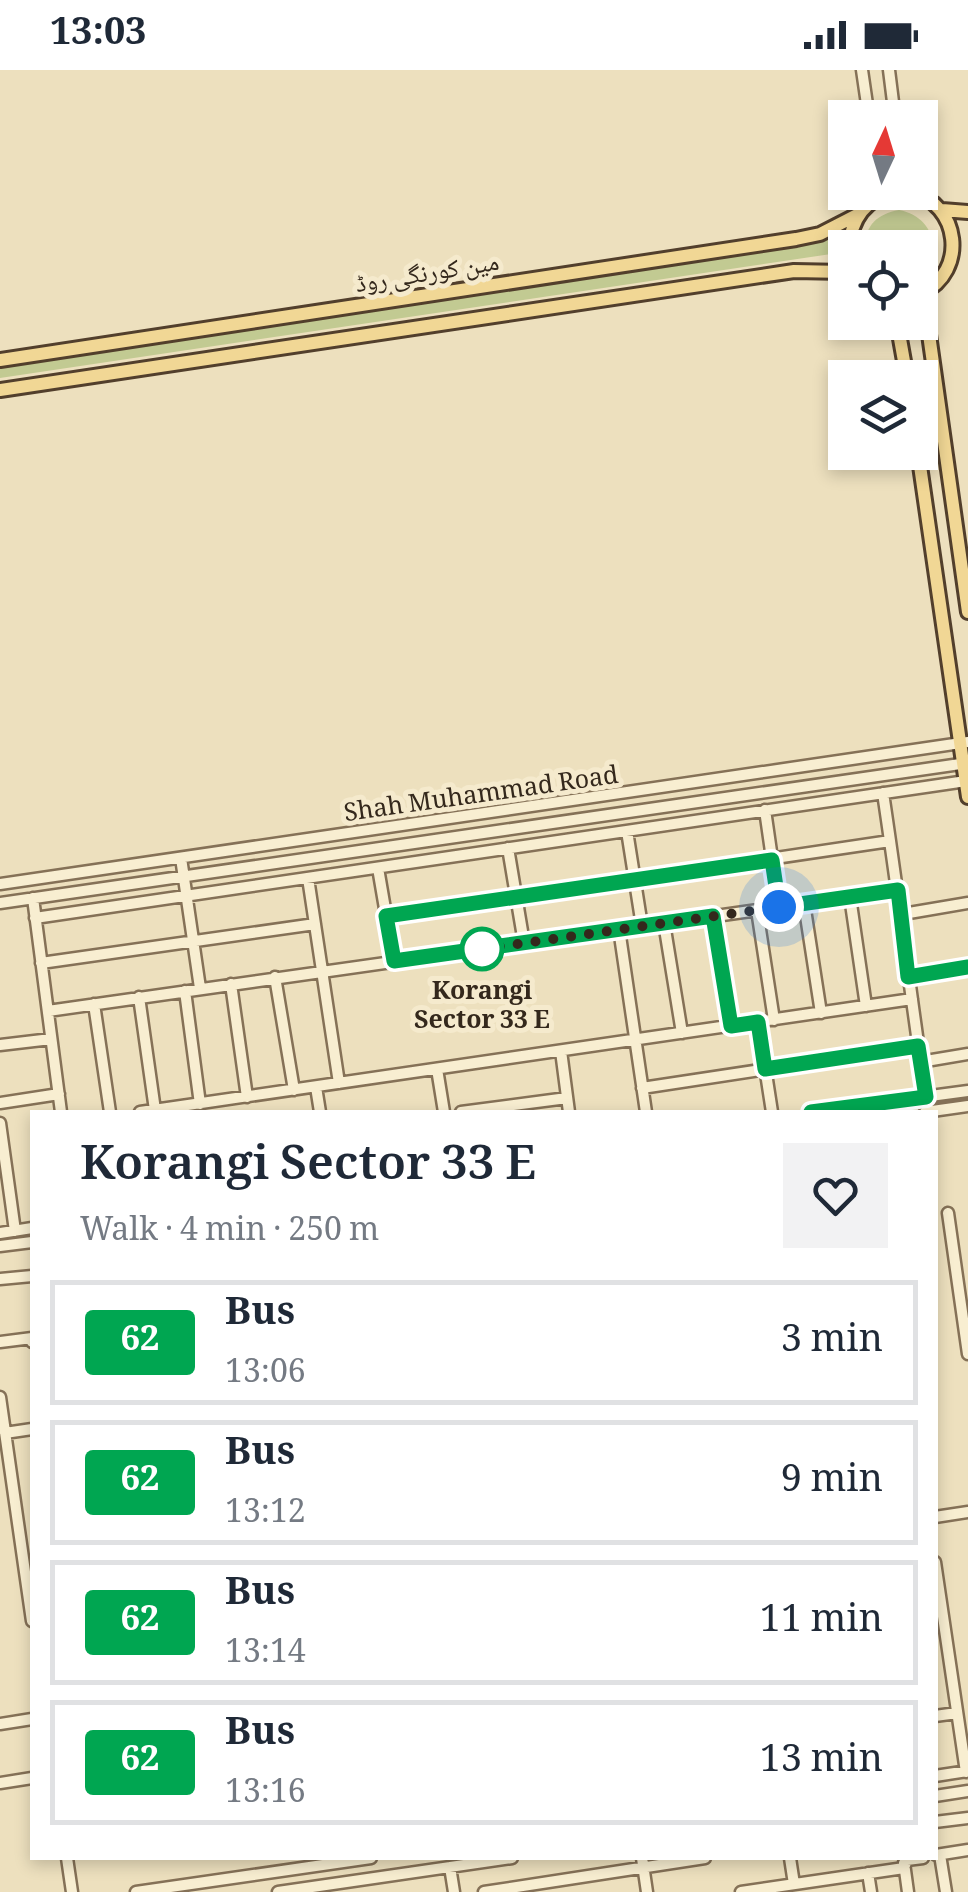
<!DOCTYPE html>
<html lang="en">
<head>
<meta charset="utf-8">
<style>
	:root { --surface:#fff; --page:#f2f2f3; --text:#1f2937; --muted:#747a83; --line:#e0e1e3 }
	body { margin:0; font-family:Georgia,"Noto Naskh Arabic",serif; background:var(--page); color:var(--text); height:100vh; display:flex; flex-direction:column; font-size:38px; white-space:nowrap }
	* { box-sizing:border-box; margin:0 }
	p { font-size:32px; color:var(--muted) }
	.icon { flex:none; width:55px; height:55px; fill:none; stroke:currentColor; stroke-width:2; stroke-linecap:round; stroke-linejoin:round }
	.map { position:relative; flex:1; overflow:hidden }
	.sheet { position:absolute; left:30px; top:1040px; width:908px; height:750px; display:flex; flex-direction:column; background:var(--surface); border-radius:0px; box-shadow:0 5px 15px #0003 }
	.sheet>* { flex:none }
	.badge { padding:0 20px; border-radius:8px; font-size:35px; line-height:65px }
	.needle { width:65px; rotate:4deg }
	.controls { position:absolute; left:828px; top:30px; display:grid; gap:20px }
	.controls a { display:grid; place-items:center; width:110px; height:110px; border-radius:0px; background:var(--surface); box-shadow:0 5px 15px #0003; font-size:50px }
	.you { position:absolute; width:50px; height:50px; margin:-25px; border:8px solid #fff; border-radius:50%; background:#1a73e8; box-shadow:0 0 0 15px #1a73e833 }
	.map>.badge { position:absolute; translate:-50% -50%; box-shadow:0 0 0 5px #fff }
	.round { display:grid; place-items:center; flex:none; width:105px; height:105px; border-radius:0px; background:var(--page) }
	.head { display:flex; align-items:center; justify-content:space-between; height:170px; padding:0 50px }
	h1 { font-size:48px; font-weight:600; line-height:75px }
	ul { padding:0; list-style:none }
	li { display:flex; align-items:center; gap:30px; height:125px; margin:0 20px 15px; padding:0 30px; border:5px solid var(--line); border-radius:0px }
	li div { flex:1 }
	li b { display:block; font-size:38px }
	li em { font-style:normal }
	li .badge { min-width:110px; font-weight:700; text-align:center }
	.status { display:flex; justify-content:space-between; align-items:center; height:70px; padding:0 50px; background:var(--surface); direction:ltr }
	.status svg { height:28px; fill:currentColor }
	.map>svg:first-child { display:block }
</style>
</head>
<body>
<div class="status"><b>13:03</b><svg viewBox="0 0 49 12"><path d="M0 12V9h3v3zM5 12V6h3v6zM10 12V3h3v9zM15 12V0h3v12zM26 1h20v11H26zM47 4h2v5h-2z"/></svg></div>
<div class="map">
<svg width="968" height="1822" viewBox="0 0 968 1822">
	<rect width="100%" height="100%" fill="#ede0be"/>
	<!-- green -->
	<path fill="#c2ca92" d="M899,140c32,6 45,38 21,62v-24l-56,-1c2,-22 13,-33 35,-37z
		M835,169l4,8 -2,6 -6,1 -831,124v-12z"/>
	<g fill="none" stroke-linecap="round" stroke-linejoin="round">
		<defs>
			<path id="minor" d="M862,0l7,48
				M889,0l6,48
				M883,723c16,106 29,213 45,319
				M765,740l14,97
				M627,761l15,95
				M508,778l16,95
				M181,788l19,130
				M378,798l16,93
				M308,808l31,205
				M0,814l968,-142
				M850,827l16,109
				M33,828l28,214
				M0,833l967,-140
				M804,833l17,110
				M757,840l17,110
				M903,844l65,-11
				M386,846l504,-75
				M713,846l18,110
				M35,848l931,-137
				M664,853l18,110
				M619,859l27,183
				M41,893l274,-39
				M275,907l19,113
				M908,907l60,-10
				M231,914l16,113
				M185,921l15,113
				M139,927l16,113
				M94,934l16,108
				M48,941l850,-121
				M758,952l14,90
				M0,975l51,-6
				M561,981l8,61
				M920,992l48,-8
				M437,999l7,43
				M316,1017l4,25
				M642,1018l276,-42
				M0,1033l59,-9
				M140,1042l772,-113
				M461,1042l106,-14
				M811,1042l157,-21
				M925,1042l43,-6
				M0,1053l15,108
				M948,1143l20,141
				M0,1163l32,-5
				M0,1176l32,-4
				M0,1209l32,-3
				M0,1272l32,-4v4
				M0,1327l32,224
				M5,1363l27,-4
				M935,1447l33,-5
				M935,1492l31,210
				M935,1646l22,-3
				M0,1654l32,-5
				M935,1706l33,-5
				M0,1713l32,-5
				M935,1726l33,-5
				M935,1752l33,-4
				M936,1785l32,-5
				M940,1785l6,37
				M67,1788l5,34
				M642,1788l5,34
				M790,1788l4,26
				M904,1793l4,29
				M450,1797l4,25
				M868,1803l3,19
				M136,1822l235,-34
				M278,1822l234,-34
				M484,1822l221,-34
				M741,1822l163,-24 3,-8 16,-2"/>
			<path id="major" d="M911,122c49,12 57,79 11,101
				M942,140l26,2
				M849,178c2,-29 16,-49 45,-56
				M929,220l-4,16 43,306
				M897,252l10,56
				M0,290l796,-121 24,-5 37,-19
				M0,320l794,-119 51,1
				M918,382l50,345"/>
		</defs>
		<!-- minor casing -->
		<use href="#minor" stroke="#857157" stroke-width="15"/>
		<!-- major casing -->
		<use href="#major" stroke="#523f2c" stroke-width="18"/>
		<!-- minor -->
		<use href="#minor" stroke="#f8eed1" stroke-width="10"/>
		<!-- major -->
		<use href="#major" stroke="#f1d795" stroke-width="12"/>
	</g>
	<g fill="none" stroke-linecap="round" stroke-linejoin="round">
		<defs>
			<path id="line" d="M811,1042l115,-15 -8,-51 -153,23 -7,-47 -27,4 -18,-110 -319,45 -8,-45 386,-56 7,47 119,-17 10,87 60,-10"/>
		</defs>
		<!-- line casing -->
		<use href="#line" stroke="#fff" stroke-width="22"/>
		<!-- line -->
		<use href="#line" stroke="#00a651" stroke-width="15"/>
		<!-- walk -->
		<path stroke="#34281c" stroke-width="10" stroke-dasharray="0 18" d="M482,879l297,-42"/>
	</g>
	<!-- markers -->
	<circle fill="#fff" stroke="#00a651" stroke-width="5" cx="482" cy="879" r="20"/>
	<g text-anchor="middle" stroke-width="10" stroke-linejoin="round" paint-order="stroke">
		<!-- street labels -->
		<g font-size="25" fill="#34281c" stroke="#f5eacd">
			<text transform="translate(427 202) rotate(-9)" y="9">مین کورنگی روڈ</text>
			<text transform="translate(481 723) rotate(-8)" y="9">Shah Muhammad Road</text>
		</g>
		<!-- stop labels -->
		<g font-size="25" font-weight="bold" fill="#34281c" stroke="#f5eacd">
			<text x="482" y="929">Korangi<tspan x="482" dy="29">Sector 33 E</tspan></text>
		</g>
	</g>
</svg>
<div class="controls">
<a><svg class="needle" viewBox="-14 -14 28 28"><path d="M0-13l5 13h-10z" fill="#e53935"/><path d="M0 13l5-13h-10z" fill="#747a83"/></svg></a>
<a><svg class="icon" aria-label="locate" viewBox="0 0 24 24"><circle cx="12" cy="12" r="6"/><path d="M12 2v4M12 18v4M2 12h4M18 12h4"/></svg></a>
<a><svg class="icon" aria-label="layers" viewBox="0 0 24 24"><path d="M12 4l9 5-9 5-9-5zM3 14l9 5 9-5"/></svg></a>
</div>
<div class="you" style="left:779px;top:837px"></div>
<section class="sheet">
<div class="head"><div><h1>Korangi Sector 33 E</h1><p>Walk · 4 min · 250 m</p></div><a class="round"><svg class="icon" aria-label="heart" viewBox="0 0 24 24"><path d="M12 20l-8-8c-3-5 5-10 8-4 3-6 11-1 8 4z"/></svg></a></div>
<ul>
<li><span class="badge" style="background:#00a651;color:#fff">62</span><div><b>Bus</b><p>13:06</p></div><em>3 min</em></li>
<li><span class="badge" style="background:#00a651;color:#fff">62</span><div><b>Bus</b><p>13:12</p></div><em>9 min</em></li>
<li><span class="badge" style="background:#00a651;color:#fff">62</span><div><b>Bus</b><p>13:14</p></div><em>11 min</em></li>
<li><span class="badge" style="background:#00a651;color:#fff">62</span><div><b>Bus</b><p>13:16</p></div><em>13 min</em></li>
</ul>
</section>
</div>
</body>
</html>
